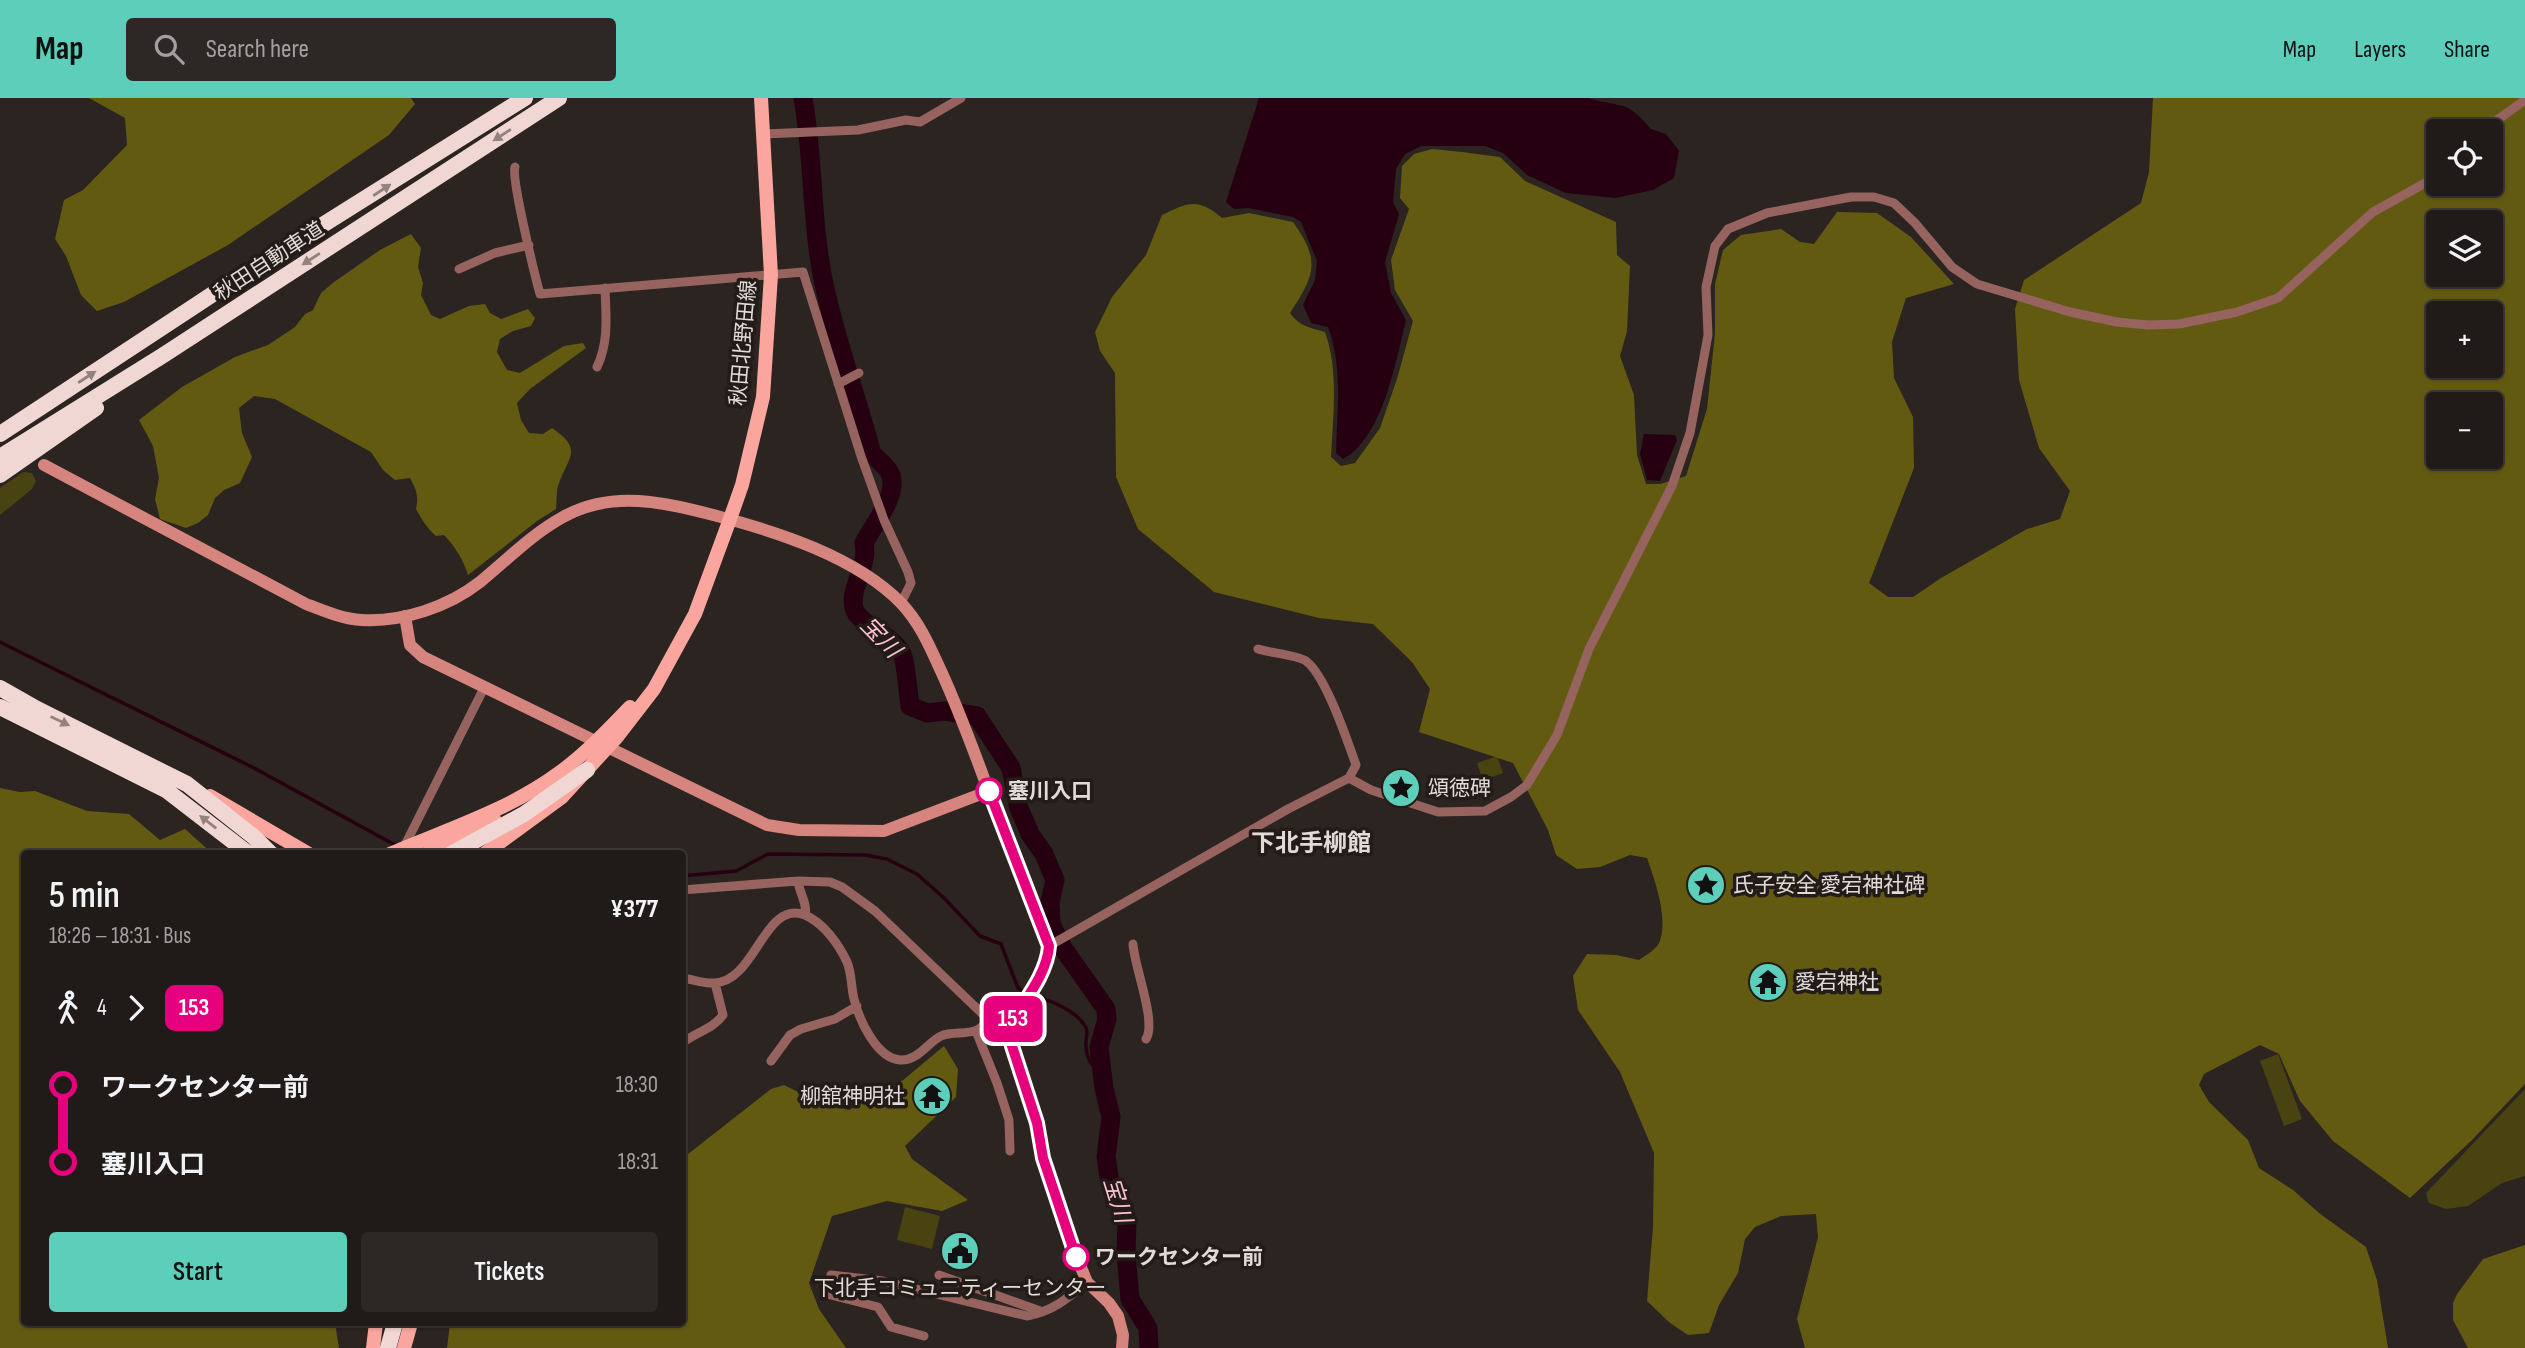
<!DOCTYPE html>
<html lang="en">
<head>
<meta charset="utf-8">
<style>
	:root { --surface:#201b18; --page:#2d2825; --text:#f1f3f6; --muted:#a2a1a2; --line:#3d3937; --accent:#5dceb9 }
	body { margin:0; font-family:"Sofia Sans Condensed","Noto Sans JP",sans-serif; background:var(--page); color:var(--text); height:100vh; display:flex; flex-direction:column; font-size:26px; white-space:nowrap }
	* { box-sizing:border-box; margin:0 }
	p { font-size:23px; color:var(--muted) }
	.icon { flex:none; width:38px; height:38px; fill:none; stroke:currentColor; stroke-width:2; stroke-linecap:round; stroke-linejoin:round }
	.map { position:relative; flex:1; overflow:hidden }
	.details { position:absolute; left:21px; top:752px; width:665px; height:476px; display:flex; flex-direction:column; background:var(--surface); border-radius:7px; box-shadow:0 2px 5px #0004,0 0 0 2px var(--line) }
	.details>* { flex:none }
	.badge { padding:0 14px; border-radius:10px; font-size:24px; line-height:46px }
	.controls { position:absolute; left:2426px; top:21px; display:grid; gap:14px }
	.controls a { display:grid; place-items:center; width:77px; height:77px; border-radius:7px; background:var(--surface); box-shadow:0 2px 5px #0004,0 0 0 2px var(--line); font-size:35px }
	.map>.badge { position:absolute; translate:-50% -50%; box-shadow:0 0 0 4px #fff }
	.legs { display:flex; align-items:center; gap:10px; height:77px; padding:0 28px; font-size:23px }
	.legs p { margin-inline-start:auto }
	.overview { display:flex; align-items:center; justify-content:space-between; height:119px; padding:0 28px }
	h1 { font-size:38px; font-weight:600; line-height:52px }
	.button { display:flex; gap:14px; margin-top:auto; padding:14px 28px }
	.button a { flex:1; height:80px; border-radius:7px; background:var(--accent); color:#111; font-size:28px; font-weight:600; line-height:80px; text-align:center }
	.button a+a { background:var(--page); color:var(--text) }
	ul { padding:0 28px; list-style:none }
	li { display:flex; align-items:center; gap:24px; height:77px; font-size:26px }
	li i { display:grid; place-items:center; width:10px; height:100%; margin:0 9px; background:currentColor }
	li i::after { content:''; width:18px; height:18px; margin:-9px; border:5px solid; border-radius:50%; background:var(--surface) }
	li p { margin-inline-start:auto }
	li:first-child i { background:linear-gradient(#0000 50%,currentColor 0) }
	li:last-child i { background:linear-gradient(currentColor 50%,#0000 0) }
	header { display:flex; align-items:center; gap:42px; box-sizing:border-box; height:98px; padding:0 35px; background:var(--accent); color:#111 }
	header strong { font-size:33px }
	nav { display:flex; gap:38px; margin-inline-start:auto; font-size:24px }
	.search { width:490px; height:63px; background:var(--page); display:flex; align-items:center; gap:18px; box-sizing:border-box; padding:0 24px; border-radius:7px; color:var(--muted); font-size:26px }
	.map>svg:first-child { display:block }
</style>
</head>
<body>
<header>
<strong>Map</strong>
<div class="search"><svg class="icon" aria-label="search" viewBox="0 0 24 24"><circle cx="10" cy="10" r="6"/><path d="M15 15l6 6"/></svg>Search here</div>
<nav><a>Map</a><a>Layers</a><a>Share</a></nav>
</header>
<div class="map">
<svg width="2525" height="1250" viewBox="0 0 2525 1250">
	<rect width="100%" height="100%" fill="#2b2420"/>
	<!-- green -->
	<path fill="#494311" d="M23,374l9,1 4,8 -4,8 -32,26v-27z
		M1497,658l6,17 -20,7 -6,-17z
		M2278,956l24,65 -18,7 -24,-65z
		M2525,991v87l-23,7 -34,23 -22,3 -17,-6 -3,-10z
		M905,1109l35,9 -8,33 -35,-9z"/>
	<!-- forest -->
	<path fill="#635a12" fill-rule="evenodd" d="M89,0h322l4,6 -26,31 -161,110 -104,57 -27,9 -16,-16 -15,-39 -11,-17 9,-39 19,-10 44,-45 -2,-27z
		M2153,0h372v986l-53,56 -62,58 -77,-57 -33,-40 -21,-47 -19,-9 -56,29 -5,11 10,17 39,38 11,28 34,22 26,23 47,34 11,33 11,68h-583l-8,-29 21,-82 -2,-23 -35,2 -26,11 -10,12 -7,34 -19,32 -10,28 -21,2 -18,-12 -23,-22 6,-74 1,-74 -34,-81 -42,-62 -5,-34 14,-22 29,1 23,5c7,-5 18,-11 21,-19 8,-25 -5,-60 -13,-83l-17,-3 -30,12 -23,2 -21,-14 -8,-25 -35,-67 -94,-31 11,-43 -18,-27 -39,-38 -54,-6 -105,-26 -76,-63 -22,-52 -1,-104 -15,-22 -5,-19 17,-35 34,-42 16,-40c26,-12 35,-18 60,3l27,-5 44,9c28,39 22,53 -3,91 9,13 21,15 35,19 14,39 8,84 6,125l10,9 14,-3 25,-35 17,-49 16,-58 -18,-31 -4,-30 18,-51 -9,-11 2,-32 12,-12 18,-5 30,3 38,5 25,24 91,41 1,33 13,11 -3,65 -7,25 14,39 3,60 9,29h14l26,-8 21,-67 8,-76v-49l8,-34 18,-15 40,-6 19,13 14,2 23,-32 40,1 34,24 43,47 -48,14 -14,44 2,36 19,39 1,51 -45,115 19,14h25l28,-19 86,-49 33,-10 10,-28 -31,-43 -20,-68 -4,-71 9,-29 117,-77 8,-31zM2438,33h52v53h-52zM2438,124h52v53h-52zM2438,215h52v53h-52zM2438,306h52v53h-52z
		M411,136l10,14 -3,19 5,16 -2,12 10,20 9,4 29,-13 16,-2 5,9 11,6 27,-10 7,9 -4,8 -18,5 -13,8 -3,13 10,18 13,3 44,-27 19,-3 3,5 -56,41 -13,14 4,17 8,13 14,1 9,-6c33,22 15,30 6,58 -2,7 -1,16 -2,23l-19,12 -69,54c-5,-16 -12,-27 -24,-40l-8,1c-9,-8 -14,-16 -20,-27 3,-13 0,-20 -6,-31l-15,2 -12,-10 -12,-18 -96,-53 -21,-3 -15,12 3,25 10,24 -12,26 -16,7 -9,8 -7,17 -10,8 -12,5 -26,-9 -5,-20 4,-21 -6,-32 -14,-26 43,-33 53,-30 33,-12 27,-18 10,-13 8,-4 8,-17 13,-11 46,-32z
		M0,690l20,4 15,-1 52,20 42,3 31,26 25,-11 28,25h-189v469h311l4,25h-339z
		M944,948l14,23 -2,28 -51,49 7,13 56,41 -26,11 -55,-10 -55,15 -23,67 10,26 27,39h-399l3,-25h232l1,-165 88,-69 13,-4 38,19 27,6 53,-29z
		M2525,1147v103h-57l-15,-28v-17l4,-9 26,-35z"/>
	<!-- water -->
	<path fill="#260010" d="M1259,0h329c37,11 36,0 63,31l15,5 13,17 -5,27 -21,12 -38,8 -49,-5 -39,-18 -24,-22 -18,-7h-64l-16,8 -9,15 -3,33 6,12 -14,48 6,31 15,27c-10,40 -23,118 -63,139l-7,-6c1,-41 7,-87 -8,-126l-17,-4 -8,-18 12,-25 2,-19 -16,-39 -8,-5 -45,-9 -14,1 -8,-7z
		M1644,336l31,1 2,5 -17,41 -13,-1 -7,-26z"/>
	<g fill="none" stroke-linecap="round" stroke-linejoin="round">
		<!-- stream -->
		<path stroke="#260010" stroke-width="3.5" d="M0,544l254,126 143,78
			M682,778l54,-5 32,-17 97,1 22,4 30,15 27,24 36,38 21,8 17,44 8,5
			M1034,897c16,6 42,15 51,31 4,5 1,10 1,16 -1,14 5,24 16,33"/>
		<!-- river -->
		<path stroke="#260010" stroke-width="19" d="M803,0c11,61 8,125 21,186 12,57 33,113 48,170 5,5 12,10 16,16 15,20 -15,55 -24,73 5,23 -15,45 -10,65 4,16 36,26 47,44 5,7 7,42 9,54l17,7 18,-2 32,5 34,52 8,40 11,26 14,20 11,26 -5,22 1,22 12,24 43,61 1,10 -8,28 5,41 7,29 -5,40 4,26 17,38 -1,33 4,45 18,29 1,20"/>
		<!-- street -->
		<path stroke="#96635f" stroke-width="9" d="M2482,33l43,-31
			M764,36l94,-4 48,-10 14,2 41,-24
			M515,69c-4,11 20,109 25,127l263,-22 58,184 23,64 24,52 3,11 -10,20
			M459,171l36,-16 34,-8
			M597,269c12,-25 9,-51 8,-79
			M838,286l21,-11
			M1349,680l22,12 67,22 47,-1 26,-14 16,-12 30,-50 32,-86 83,-163 18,-53 18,-98 -2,-48 9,-41 13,-17 39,-16 84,-16h23l20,6 21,20 37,44 25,17 93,28 47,10 31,3 31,-1 58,-12 41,-14 95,-86 54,-30 11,-10
			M403,751l81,-161
			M798,783c1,11 10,24 7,34
			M682,792l116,-9 32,1 12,5 33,24 115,110
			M1133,846c1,22 24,78 13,95
			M1049,848l239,-137 61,-31 7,-13c-9,-25 -30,-89 -50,-104 -9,-6 -36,-8 -48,-12
			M682,880c10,1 22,6 32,5 42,-1 50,-84 91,-68 19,8 34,30 42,47 5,12 4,25 7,37 5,20 22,59 46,61 18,1 27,-17 41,-24 11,-5 25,-1 36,-6 4,-2 9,-7 13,-9l19,5
			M976,933l21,52 12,37 1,31
			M682,945c13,-10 32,-15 41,-28l-8,-32
			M771,963l19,-26 11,-6 34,-10 22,-13
			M939,1177l104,37
			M924,1238l-33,-9 -13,-20 -51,-13 4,-19 52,6 144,35c26,-5 40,-17 60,-34"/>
		<!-- secondary -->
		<path stroke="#d5847e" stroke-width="12" d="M44,367l262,139c18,7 37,15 56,16 41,2 86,-13 118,-38 27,-22 52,-48 83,-65 50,-28 103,-14 154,-1 61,16 139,41 184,87 19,20 29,44 40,68 18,39 32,78 47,118 20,52 41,105 61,157 -3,29 -26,56 -40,80l3,20 25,77 6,35 20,66 24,58 22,21 9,13 5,19 -1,13
			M405,518l5,29 13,12 344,168 32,5 85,1 105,-40"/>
		<!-- primary -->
		<path stroke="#faa69f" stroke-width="14" d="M210,698l99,58
			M390,756c56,-24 119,-44 169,-81 26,-19 48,-42 71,-66
			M427,756l67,-35
			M484,756l78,-57 55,-60 37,-48 41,-75 35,-95 12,-34 21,-88 8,-122 -10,-177
			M373,1250l3,-25
			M404,1250l7,-25"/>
		<!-- highway -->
		<path stroke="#f1d7d4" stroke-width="16" d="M0,336l219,-144 306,-192
			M0,359l162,-101 397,-258
			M0,377l96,-67
			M0,590l37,21 150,75 67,53 17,17
			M0,609l166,83 83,64
			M451,756l73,-40 63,-44
			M388,1250l7,-25"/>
	</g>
	<!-- one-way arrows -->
	<defs><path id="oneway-solid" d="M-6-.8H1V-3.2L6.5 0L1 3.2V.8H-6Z" transform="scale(1.75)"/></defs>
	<g fill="#94827f">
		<use href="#oneway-solid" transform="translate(502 37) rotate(147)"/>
		<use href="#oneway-solid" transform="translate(382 92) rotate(-33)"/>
		<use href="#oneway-solid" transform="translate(311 161) rotate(147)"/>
		<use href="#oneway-solid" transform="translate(87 279) rotate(-33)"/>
		<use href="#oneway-solid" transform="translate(60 623) rotate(26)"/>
		<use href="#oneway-solid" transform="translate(208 724) rotate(-142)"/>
	</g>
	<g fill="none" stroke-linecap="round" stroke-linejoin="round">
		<defs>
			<path id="line-1" d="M989,693l60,155c-2,29 -26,56 -40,80l3,20 25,77 6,35 33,99"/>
		</defs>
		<!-- line-1 casing -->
		<use href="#line-1" stroke="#fff" stroke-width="16"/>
		<!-- line-1 -->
		<use href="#line-1" stroke="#e6007e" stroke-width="10"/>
	</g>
	<!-- icons -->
	<defs>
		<symbol id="sight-disc" viewBox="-11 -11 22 22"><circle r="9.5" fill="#5dceb9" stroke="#221b17"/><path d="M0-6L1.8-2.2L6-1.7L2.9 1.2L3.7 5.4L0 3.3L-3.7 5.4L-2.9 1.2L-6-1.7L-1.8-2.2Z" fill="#111"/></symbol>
		<symbol id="temple-disc" viewBox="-11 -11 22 22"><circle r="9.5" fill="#5dceb9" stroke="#221b17"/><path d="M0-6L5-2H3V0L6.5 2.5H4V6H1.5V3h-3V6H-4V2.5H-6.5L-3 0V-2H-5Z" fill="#111"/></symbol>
		<symbol id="civic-disc" viewBox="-11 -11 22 22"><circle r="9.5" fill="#5dceb9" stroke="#221b17"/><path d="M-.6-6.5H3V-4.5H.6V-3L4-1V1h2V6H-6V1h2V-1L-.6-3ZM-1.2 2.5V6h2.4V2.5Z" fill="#111"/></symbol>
	</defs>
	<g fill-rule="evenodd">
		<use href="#sight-disc" x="1379" y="668" width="44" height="44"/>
		<use href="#sight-disc" x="1684" y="765" width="44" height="44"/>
		<use href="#temple-disc" x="1746" y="862" width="44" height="44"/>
		<use href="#temple-disc" x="910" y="976" width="44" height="44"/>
		<use href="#civic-disc" x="938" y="1131" width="44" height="44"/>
	</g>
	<!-- markers -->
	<g fill="#fff" stroke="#e6007e" stroke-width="3.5">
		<circle cx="989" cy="693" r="12"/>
		<circle cx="1076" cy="1159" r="12"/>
	</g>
	<g text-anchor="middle" stroke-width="7" stroke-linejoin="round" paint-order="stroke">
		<!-- street labels -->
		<g font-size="21" fill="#e0dbd8" stroke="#221b17">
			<text transform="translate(269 163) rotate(-33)" y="7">秋田自動車道</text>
			<text transform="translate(743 245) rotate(-85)" y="7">秋田北野田線</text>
		</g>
		<!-- poi labels -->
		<g font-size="21" fill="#e0dbd8" stroke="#221b17" text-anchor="start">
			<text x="1428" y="697">頌徳碑</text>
			<text x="1733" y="794">氏子安全 愛宕神社碑</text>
			<text x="1795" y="891">愛宕神社</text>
			<text x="905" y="1005" text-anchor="end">柳舘神明社</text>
			<text x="960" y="1197" text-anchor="middle">下北手コミュニティーセンター</text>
		</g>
		<!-- stop labels -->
		<g font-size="21" font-weight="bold" fill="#e0dbd8" stroke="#221b17" text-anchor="start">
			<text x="1008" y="700">塞川入口</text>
			<text x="1095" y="1166">ワークセンター前</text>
		</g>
		<!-- water labels -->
		<g font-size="23" font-style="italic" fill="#fbc0d2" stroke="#221b17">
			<text transform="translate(881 539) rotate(46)" y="8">宝川</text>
			<text transform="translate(1118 1102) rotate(73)" y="8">宝川</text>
		</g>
		<!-- quarter labels -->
		<g font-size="24" font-weight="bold" fill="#e0dbd8" stroke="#221b17">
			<text x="1311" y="753">下北手柳館</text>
		</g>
	</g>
</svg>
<div class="controls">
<a><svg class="icon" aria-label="locate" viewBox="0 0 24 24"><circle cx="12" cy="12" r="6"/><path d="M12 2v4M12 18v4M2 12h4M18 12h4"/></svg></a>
<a><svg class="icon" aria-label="layers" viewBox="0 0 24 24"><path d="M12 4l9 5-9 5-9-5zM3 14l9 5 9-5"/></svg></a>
<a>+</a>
<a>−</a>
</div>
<b class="badge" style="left:1013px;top:921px;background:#e6007e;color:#fff">153</b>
<section class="details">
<div class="overview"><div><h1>5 min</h1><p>18:26 – 18:31 · Bus</p></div><b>¥377</b></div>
<div class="legs"><svg class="icon" aria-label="walk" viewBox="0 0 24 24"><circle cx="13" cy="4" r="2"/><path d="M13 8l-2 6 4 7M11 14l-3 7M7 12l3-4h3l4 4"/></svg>4<svg class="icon" aria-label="forward" viewBox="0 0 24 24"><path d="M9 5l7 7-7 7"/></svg><b class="badge" style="background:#e6007e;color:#fff">153</b></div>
<ul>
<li><i style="color:#e6007e"></i><b>ワークセンター前</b><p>18:30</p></li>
<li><i style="color:#e6007e"></i><b>塞川入口</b><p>18:31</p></li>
</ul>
<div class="button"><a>Start</a><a>Tickets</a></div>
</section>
</div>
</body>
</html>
